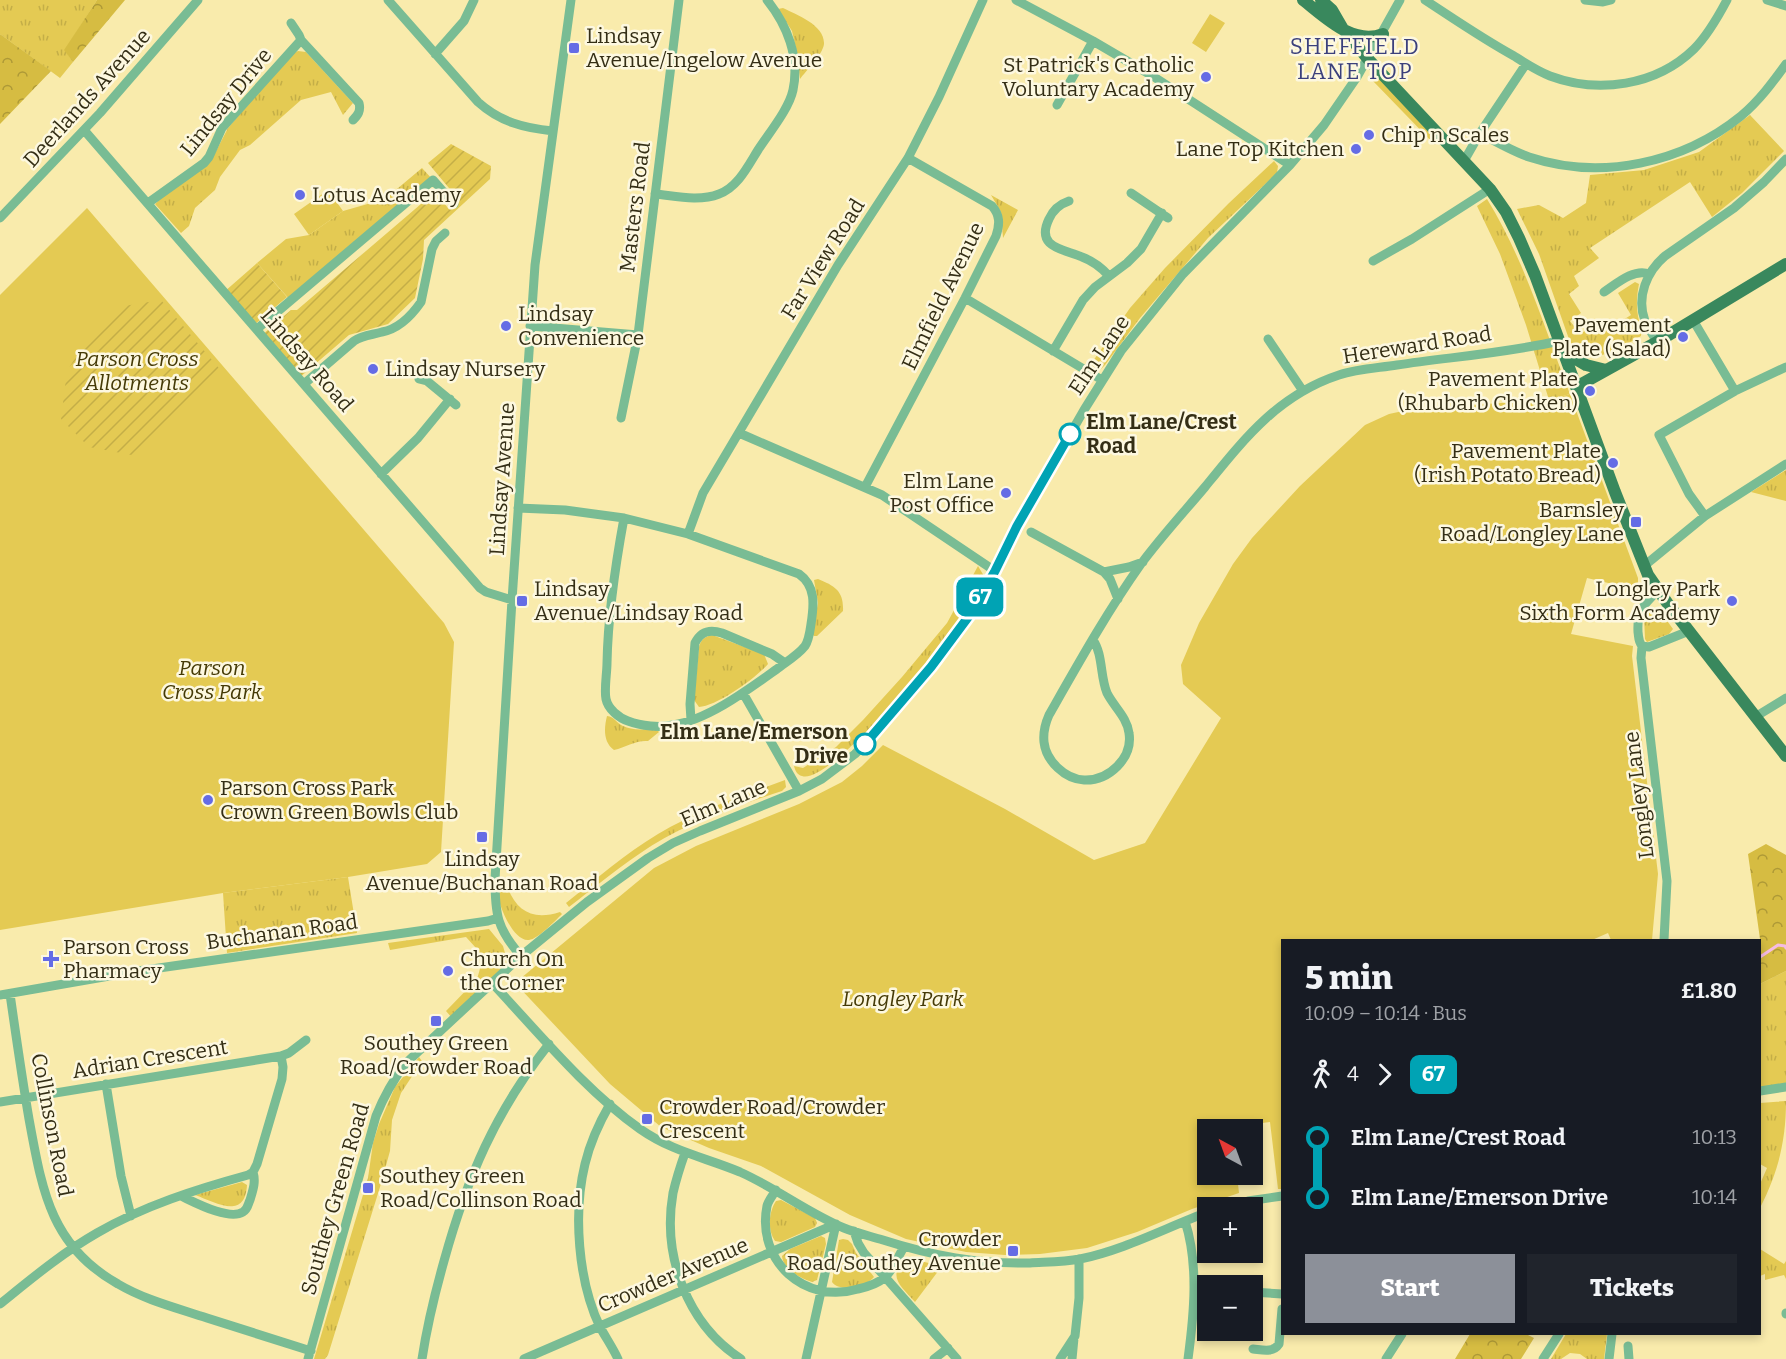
<!DOCTYPE html>
<html lang="en">
<head>
<meta charset="utf-8">
<style>
	:root { --surface:#171b24; --page:#20242c; --text:#f1f3f6; --muted:#9ea1a6; --accent:#8c9099 }
	body { margin:0; font-family:Bitter,serif; background:var(--page); color:var(--text); height:100vh; display:flex; flex-direction:column; font-size:22px; white-space:nowrap }
	* { box-sizing:border-box; margin:0 }
	p { font-size:20px; color:var(--muted) }
	.icon { flex:none; width:33px; height:33px; fill:none; stroke:currentColor; stroke-width:2; stroke-linecap:round; stroke-linejoin:round }
	.map { position:relative; flex:1; overflow:hidden }
	.drawer { position:absolute; left:1281px; top:939px; width:480px; height:396px; display:flex; flex-direction:column; background:var(--surface); border-radius:0px; box-shadow:0 3px 9px #0003 }
	.drawer>* { flex:none }
	.badge { padding:0 12px; border-radius:9px; font-size:21px; line-height:39px }
	.needle { width:39px; rotate:319deg }
	.controls { position:absolute; left:1197px; top:1119px; display:grid; gap:12px }
	.controls a { display:grid; place-items:center; width:66px; height:66px; border-radius:0px; background:var(--surface); box-shadow:0 3px 9px #0003; font-size:30px }
	.map>.badge { position:absolute; translate:-50% -50%; box-shadow:0 0 0 3px #fff }
	.legs { display:flex; align-items:center; gap:9px; height:66px; padding:0 24px; font-size:20px }
	.legs p { margin-inline-start:auto }
	.overview { display:flex; align-items:center; justify-content:space-between; height:102px; padding:0 24px }
	h1 { font-size:33px; font-weight:800; line-height:45px }
	.button { display:flex; gap:12px; margin-top:auto; padding:12px 24px }
	.button a { flex:1; height:69px; border-radius:0px; background:var(--accent); color:#fff; font-size:24px; font-weight:800; line-height:69px; text-align:center }
	.button a+a { background:var(--page); color:var(--text) }
	ul { padding:0 24px; list-style:none }
	li { display:flex; align-items:center; gap:21px; height:60px; font-size:22px }
	li i { display:grid; place-items:center; width:9px; height:100%; margin:0 8px; background:currentColor }
	li i::after { content:''; width:15px; height:15px; margin:-8px; border:4px solid; border-radius:50%; background:var(--surface) }
	li p { margin-inline-start:auto }
	li:first-child i { background:linear-gradient(#0000 50%,currentColor 0) }
	li:last-child i { background:linear-gradient(currentColor 50%,#0000 0) }
	.map>svg:first-child { display:block }
</style>
</head>
<body>
<div class="map">
<svg width="1786" height="1359" viewBox="0 0 1786 1359">
	<defs>
		<pattern id="grass-tufts" width="24" height="20" patternUnits="userSpaceOnUse" patternTransform="scale(1.5)"><rect width="24" height="20" fill="#e4ca53"/><path d="M3 7l-1-3M5 7V3M7 7l1-3M15 17l-1-3M17 17v-4M19 17l1-3" fill="none" stroke="#c4ae47"/></pattern>
		<pattern id="forest-crowns" width="20" height="18" patternUnits="userSpaceOnUse" patternTransform="scale(1.5)"><rect width="20" height="18" fill="#d6bc42"/><path d="M2 6a3 3 0 1 1 6 0M12 15a3 3 0 1 1 6 0" fill="none" stroke="#ae9936"/></pattern>
		<pattern id="garden-furrows" width="10" height="10" patternUnits="userSpaceOnUse" patternTransform="scale(1.5)"><rect width="10" height="10" fill="#e4ca53"/><path d="M-1 1l2-2M0 10L10 0M9 11l2-2" fill="none" stroke="#c4ae47"/></pattern>
	</defs>
	<rect width="100%" height="100%" fill="#f9ebac"/>
	<!-- grass -->
	<path fill="url(#grass-tufts)" d="M0,0h97l-32,50 8,12 -13,16 -60,-44z
		M783,8c14,7 42,17 41,36 -1,10 -18,27 -24,35l-3,-26 -5,-22 -14,-22z
		M298,51l8,1 47,51 -10,12 -12,-23 -30,8 -51,45 -10,5 -20,27 -5,13 -20,18 -6,18 -8,7 -26,-29 11,-11 38,-25 10,-13 14,-27 62,-73z
		M1374,77l5,1 59,64 -3,3 -63,-65z
		M1750,115l34,36 -42,42 -30,24 -22,-35 -100,66 9,10 -25,18 5,10 -10,8 12,19 -11,8 10,13 20,-13 7,9 24,-15 -13,-22 17,-11 4,2c-2,10 -3,21 -1,32 1,7 4,12 3,20 -23,13 -50,34 -71,6l-31,-88 -22,-45 22,-4 24,13 23,-15 4,-28 54,-5 55,-18z
		M1274,161l4,5 -1,7 -69,65 -68,80 -35,47 -5,5 -8,-2 -2,-2 3,-5 37,-53 35,-40 64,-65z
		M422,168l11,12 -142,121 -34,-38 29,-24 23,-4 34,-24 42,-12z
		M991,195l27,15 -15,28 -2,-26z
		M1487,199c38,62 57,128 83,195l-21,6 -23,-75 -26,-71 -23,-48z
		M1786,470v31l-35,-9z
		M978,566l6,10c-11,26 -29,51 -46,74 -16,22 -111,135 -136,126 -5,-1 -7,-6 -8,-10l9,2 33,-21 27,-27 39,-43 45,-54z
		M818,579c17,7 26,12 25,32l-26,25h-3l-2,-2 6,-31 -4,-23z
		M1653,610l7,1 13,18 -4,5 -22,8 -2,-3 -1,-22 5,-6z
		M712,635l52,19 4,10c-12,14 -51,42 -69,43l-5,-7 5,-53c2,-8 6,-10 13,-12z
		M607,716c8,1 9,7 16,10 10,5 23,3 34,4l2,2 -11,9c-12,-1 -22,6 -34,9 -11,-8 -10,-22 -7,-34z
		M785,780l1,7 -4,4c-45,15 -91,30 -131,55 -29,19 -55,40 -82,61l-3,-4c30,-24 59,-49 92,-69 40,-24 84,-38 127,-54z
		M348,877l9,56 -130,20 -4,-60z
		M506,883c9,28 26,38 54,29l2,2c-7,7 -24,25 -33,26 -17,2 -32,-39 -33,-53z
		M489,929l14,17 6,21 -57,51 -6,-7 31,-32 5,-17 -6,-14 -10,-11 -76,13 -2,-7z
		M1786,971v116l-26,4v-107z
		M419,1057l3,4 -21,32 -9,27 -2,31 -10,36 -52,168 -3,4h-11l54,-181 5,-35 6,-19 16,-37z
		M1786,1101c0,40 -8,72 -26,107v-24l7,-16 -7,-4v-61z
		M242,1182l5,3c-2,36 -32,17 -52,10z
		M781,1200l34,18 2,5 -2,4 -34,15 -6,-1c-8,-11 -6,-30 1,-40z
		M821,1236l4,2 1,6 -9,36 -5,2c-12,-4 -29,-13 -30,-26l8,-7z
		M843,1239l5,1 4,4 4,9 18,24c-8,10 -34,16 -42,5l7,-42z
		M1760,1249l24,15 2,-3v18l-2,-4 -19,5v-6l-5,2z
		M907,1258l35,8 -27,36c-13,-15 -30,-26 -8,-44z
		M1566,1334h41l-3,25h-17l-7,-5 -10,-1 -9,6h-10z"/>
	<!-- forest -->
	<path fill="url(#forest-crowns)" d="M97,0h28l-52,62 -9,-12z
		M0,34l51,37 -51,53z
		M1766,844l20,11v116l-26,13v-37l1,-1 -13,-92z
		M1470,1334h56l8,4 -13,21h-66z"/>
	<!-- park -->
	<path fill="#e4ca53" d="M1210,14l15,9 -19,29 -14,-9z
		M328,190l15,21 -34,24 -15,-21z
		M87,208l357,415 10,19 -13,210 -14,12 -79,13 -125,16 -223,37v-635z
		M1570,394l68,184v12l-51,-12 -16,56 62,12 -1,10 26,218 -6,66h-41l-3,-7 -16,7h-310v249h-4l-8,-67 -39,5v2l-23,1v44l29,1 2,18 -47,16 -55,23 -50,16 -47,6 -35,1 -39,-3 -60,-13 -56,-24 -89,-49 -52,-18 -48,-21 -51,-43 -95,-101 139,-115 42,-22 103,-42 43,-22 20,-16 21,-21 122,64 89,51 51,-17 76,-125 -38,-34 -2,-19 18,-42 34,-59 19,-26 48,-52 65,-61 24,-11 28,-6 132,-8z"/>
	<!-- garden -->
	<path fill="url(#garden-furrows)" d="M451,144l40,22 -1,13 -66,61 -1,19 -8,39 -27,26 -39,11 -50,43 -37,-43 29,-25h6l138,-118 13,16 11,-8 -31,-37z
		M257,263l30,34 -33,28 -30,-33z
		M161,300l62,73 -86,83 -48,-9 -28,-28 6,-48 26,-41 31,-24z"/>
	<g fill="none" stroke-linecap="round" stroke-linejoin="round">
		<!-- stream -->
		<path stroke="#f5bbe4" stroke-width="3" d="M1760,957l18,-12 7,1 1,2"/>
		<!-- minor -->
		<path stroke="#79bc94" stroke-width="9" d="M388,0l90,102c22,20 46,26 75,29
			M1016,0l77,41 58,34 139,90
			M1425,0c29,19 58,39 89,56 11,7 23,15 36,20 48,18 106,10 144,-27 14,-14 24,-32 33,-49
			M1585,0l18,2 8,-2
			M1767,0l19,6
			M291,23l8,12 2,5 58,63c2,8 -1,12 -6,17
			M435,54l29,-33 10,-21
			M1057,105l36,-64
			M84,130l396,458 6,4 26,8
			M1480,133c16,9 32,18 49,24 72,24 154,6 212,-41 18,-15 32,-34 45,-52
			M1464,161l16,-28 46,-69
			M1131,193l37,25
			M655,194c20,2 44,8 64,0 19,-7 29,-28 39,-44 11,-17 31,-41 35,-60 7,-33 -6,-65 -26,-90
			M1069,201c-9,3 -16,9 -20,18 -14,29 15,30 33,38 11,4 19,10 27,19
			M148,203l56,-40 5,-6 13,-29 79,-88
			M0,218l100,-105 98,-113
			M1373,261l39,-22 78,-50
			M1604,292c12,-8 30,-24 45,-18
			M965,298l137,82
			M1693,320l42,71 -76,44 30,59 16,22
			M530,326l108,9
			M257,329l176,-149 21,24
			M1268,339l35,52
			M1657,342c-4,-7 -9,-14 -12,-21 -9,-24 2,-50 20,-65l69,-48 30,-26 22,-23
			M1053,351l30,-51 12,-13 32,-24 14,-14 21,-36
			M419,379l8,2 29,24
			M304,384l50,-43c9,-6 18,-6 28,-9 16,-3 30,-17 39,-30l11,-53 4,-8 9,-8
			M1735,391l51,-24
			M621,418l17,-83 41,-335
			M739,433l143,62 113,76
			M381,474l37,-36 32,-39
			M865,487l100,-189 31,-62c4,-12 4,-21 -4,-30l-84,-48
			M518,508l47,2 59,8 64,16 111,40c17,12 15,31 12,50 -1,7 -2,16 -6,22 -7,9 -19,16 -28,23 -28,20 -69,51 -104,56 -13,3 -32,1 -45,-4 -9,-3 -20,-12 -22,-22 -2,-9 1,-26 1,-36 1,-50 8,-96 17,-145
			M1031,532l73,40 6,7 8,20
			M688,534l15,-41 135,-228 70,-107 31,-61 44,-97
			M1644,566l61,-50 81,-52
			M1104,572l25,-5 14,-5
			M1658,590c-15,17 -21,18 -20,42 1,6 0,9 4,14l-1,12 26,223 -3,59
			M1093,640c10,14 7,36 14,53 7,14 20,24 22,40 4,25 -20,48 -45,47 -19,-1 -38,-19 -40,-38 -1,-10 1,-18 5,-27 29,-51 58,-103 92,-151 20,-27 43,-52 64,-77 39,-48 73,-92 134,-112 18,-6 39,-7 58,-10 54,-8 109,-12 162,-24
			M1642,646l7,1 40,-16
			M743,693l56,98
			M1755,717l31,-19
			M691,720l-1,-16 5,-61c6,-12 15,-14 27,-10l50,21 13,9
			M521,956c-24,-27 -26,-42 -26,-77l17,-279 23,-335 36,-265
			M492,983c46,49 93,107 148,146 33,23 64,28 100,43 36,16 68,41 104,56 12,5 26,8 39,12 50,16 94,24 147,23 16,-1 34,-1 50,-4 44,-9 85,-31 128,-47
			M10,994c6,42 12,84 19,125 13,70 21,127 89,165 27,16 59,24 89,34 34,11 69,22 104,33
			M0,995l138,-24 350,-50 10,-3
			M106,1084l15,92 10,40
			M1760,1091l26,-4
			M0,1102l281,-46 8,-3 17,-13
			M610,1104c-11,19 -20,39 -25,60 -12,49 -7,117 15,163 6,11 13,21 18,32
			M685,1153c-5,14 -9,27 -12,40 -11,63 14,131 68,166
			M776,1190c-3,5 -8,11 -9,16 -11,55 38,99 91,83 9,-2 19,-5 26,-11 9,-7 14,-22 20,-31
			M181,1196c13,6 48,25 62,16 5,-3 5,-8 7,-12 3,-10 6,-18 3,-28
			M1221,1208l27,-7 34,-5
			M1185,1221c14,44 9,93 3,138
			M854,1231l4,12 6,10 93,106
			M1194,1287l14,1
			M1252,1292l30,2
			M0,1304c31,-25 62,-51 97,-71 46,-27 100,-44 151,-58l5,-3 4,-8 25,-85 1,-12 -2,-11
			M1786,1313v1
			M1628,1346l1,13
			M1253,1349c10,1 20,4 26,-5l3,-35
			M308,1359l68,-243c8,-20 17,-36 30,-53l115,-107 66,-54 61,-44 25,-15 27,-12 99,-40 23,-12 33,-25 18,-18 58,-69 38,-51 26,-45 23,-46 66,-115 37,-59 62,-77 107,-109 34,-40 33,-48 43,-77
			M422,1359c5,-33 13,-66 22,-98 23,-83 51,-149 105,-217
			M524,1359l312,-135
			M806,1359l30,-135
			M934,1359l14,-11
			M1060,1359l15,-23 4,-38v-39
			M1072,1359l2,-21
			M1386,1359l16,-25
			M1543,1359l16,-25
			M1609,1359l3,-25"/>
		<!-- major -->
		<path stroke="#39885d" stroke-width="12" d="M1303,0c22,17 50,46 80,34
			M1321,0l11,10 11,19 25,30 122,130 16,23 13,26 16,37 80,217 33,83 20,29 118,152
			M1564,352l22,13 20,5
			M1576,387l81,-45 129,-78"/>
	</g>
	<g fill="none" stroke-linecap="round" stroke-linejoin="round">
		<defs>
			<path id="line-1" d="M865,744l66,-77 38,-51 26,-45 22,-45 53,-92"/>
		</defs>
		<!-- line-1 casing -->
		<use href="#line-1" stroke="#fff" stroke-width="14"/>
		<!-- line-1 -->
		<use href="#line-1" stroke="#00a3b4" stroke-width="9"/>
	</g>
	<!-- markers -->
	<g fill="#656ce5" stroke="#fdf8e0" stroke-width="2">
		<rect x="568" y="42" width="12" height="12" rx="3"/>
		<circle cx="1206" cy="77" r="6"/>
		<circle cx="1369" cy="135" r="6"/>
		<circle cx="1356" cy="149" r="6"/>
		<circle cx="300" cy="195" r="6"/>
		<circle cx="506" cy="326" r="6"/>
		<circle cx="1683" cy="337" r="6"/>
		<circle cx="373" cy="369" r="6"/>
		<circle cx="1590" cy="391" r="6"/>
		<circle cx="1613" cy="463" r="6"/>
		<circle cx="1006" cy="493" r="6"/>
		<rect x="1630" y="516" width="12" height="12" rx="3"/>
		<rect x="516" y="595" width="12" height="12" rx="3"/>
		<circle cx="1732" cy="601" r="6"/>
		<circle cx="208" cy="800" r="6"/>
		<rect x="476" y="831" width="12" height="12" rx="3"/>
		<path d="M48 950h6v6h6v6h-6v6h-6v-6h-6v-6h6z"/>
		<circle cx="448" cy="971" r="6"/>
		<rect x="430" y="1015" width="12" height="12" rx="3"/>
		<rect x="641" y="1113" width="12" height="12" rx="3"/>
		<rect x="362" y="1182" width="12" height="12" rx="3"/>
		<rect x="1007" y="1245" width="12" height="12" rx="3"/>
	</g>
	<g fill="#fff" stroke="#00a3b4" stroke-width="3">
		<circle cx="1070" cy="434" r="10"/>
		<circle cx="865" cy="744" r="10"/>
	</g>
	<g text-anchor="middle" stroke-width="5" stroke-linejoin="round" paint-order="stroke">
		<!-- poi labels -->
		<g font-size="21" fill="#342e15" stroke="#fdf8e0" text-anchor="start">
			<text x="586" y="43">Lindsay<tspan x="586" dy="24">Avenue/Ingelow Avenue</tspan></text>
			<text x="1194" y="72" text-anchor="end">St Patrick's Catholic<tspan x="1194" dy="24">Voluntary Academy</tspan></text>
			<text x="1381" y="142">Chip n Scales</text>
			<text x="1344" y="156" text-anchor="end">Lane Top Kitchen</text>
			<text x="312" y="202">Lotus Academy</text>
			<text x="518" y="321">Lindsay<tspan x="518" dy="24">Convenience</tspan></text>
			<text x="1671" y="332" text-anchor="end">Pavement<tspan x="1671" dy="24">Plate (Salad)</tspan></text>
			<text x="385" y="376">Lindsay Nursery</text>
			<text x="1578" y="386" text-anchor="end">Pavement Plate<tspan x="1578" dy="24">(Rhubarb Chicken)</tspan></text>
			<text x="1601" y="458" text-anchor="end">Pavement Plate<tspan x="1601" dy="24">(Irish Potato Bread)</tspan></text>
			<text x="994" y="488" text-anchor="end">Elm Lane<tspan x="994" dy="24">Post Office</tspan></text>
			<text x="1624" y="517" text-anchor="end">Barnsley<tspan x="1624" dy="24">Road/Longley Lane</tspan></text>
			<text x="534" y="596">Lindsay<tspan x="534" dy="24">Avenue/Lindsay Road</tspan></text>
			<text x="1720" y="596" text-anchor="end">Longley Park<tspan x="1720" dy="24">Sixth Form Academy</tspan></text>
			<text x="220" y="795">Parson Cross Park<tspan x="220" dy="24">Crown Green Bowls Club</tspan></text>
			<text x="482" y="866" text-anchor="middle">Lindsay<tspan x="482" dy="24">Avenue/Buchanan Road</tspan></text>
			<text x="63" y="954">Parson Cross<tspan x="63" dy="24">Pharmacy</tspan></text>
			<text x="460" y="966">Church On<tspan x="460" dy="24">the Corner</tspan></text>
			<text x="436" y="1050" text-anchor="middle">Southey Green<tspan x="436" dy="24">Road/Crowder Road</tspan></text>
			<text x="659" y="1114">Crowder Road/Crowder<tspan x="659" dy="24">Crescent</tspan></text>
			<text x="380" y="1183">Southey Green<tspan x="380" dy="24">Road/Collinson Road</tspan></text>
			<text x="1001" y="1246" text-anchor="end">Crowder<tspan x="1001" dy="24">Road/Southey Avenue</tspan></text>
		</g>
		<!-- street labels -->
		<g font-size="21" fill="#342e15" stroke="#fdf8e0">
			<text transform="translate(87 98) rotate(-48)" y="7">Deerlands Avenue</text>
			<text transform="translate(226 102) rotate(-51)" y="7">Lindsay Drive</text>
			<text transform="translate(635 207) rotate(-83)" y="7">Masters Road</text>
			<text transform="translate(823 259) rotate(-58)" y="7">Far View Road</text>
			<text transform="translate(943 296) rotate(-64)" y="7">Elmfield Avenue</text>
			<text transform="translate(1417 345) rotate(-9)" y="7">Hereward Road</text>
			<text transform="translate(1099 355) rotate(-56)" y="7">Elm Lane</text>
			<text transform="translate(307 360) rotate(49)" y="7">Lindsay Road</text>
			<text transform="translate(502 479) rotate(-86)" y="7">Lindsay Avenue</text>
			<text transform="translate(1639 795) rotate(-97)" y="7">Longley Lane</text>
			<text transform="translate(723 803) rotate(-23)" y="7">Elm Lane</text>
			<text transform="translate(282 932) rotate(-8)" y="7">Buchanan Road</text>
			<text transform="translate(150 1059) rotate(-9)" y="7">Adrian Crescent</text>
			<text transform="translate(52 1125) rotate(79)" y="7">Collinson Road</text>
			<text transform="translate(335 1199) rotate(-74)" y="7">Southey Green Road</text>
			<text transform="translate(673 1275) rotate(-23)" y="7">Crowder Avenue</text>
		</g>
		<!-- park labels -->
		<g font-size="21" font-style="italic" fill="#453a06" stroke="#fdf8e0">
			<text x="137" y="366">Parson Cross<tspan x="137" dy="24">Allotments</tspan></text>
			<text x="212" y="675">Parson<tspan x="212" dy="24">Cross Park</tspan></text>
			<text x="903" y="1006">Longley Park</text>
		</g>
		<!-- stop labels -->
		<g font-size="21" font-weight="bold" fill="#342e15" stroke="#fdf8e0" text-anchor="start">
			<text x="1086" y="429">Elm Lane/Crest<tspan x="1086" dy="24">Road</tspan></text>
			<text x="848" y="739" text-anchor="end">Elm Lane/Emerson<tspan x="848" dy="24">Drive</tspan></text>
		</g>
		<!-- neighbourhood labels -->
		<g font-size="22" letter-spacing="1.5" fill="#3b407c" stroke="#fdf8e0">
			<text x="1355" y="54">SHEFFIELD<tspan x="1355" dy="25">LANE TOP</tspan></text>
		</g>
	</g>
</svg>
<div class="controls">
<a><svg class="needle" viewBox="-14 -14 28 28"><path d="M0-13l5 13h-10z" fill="#e53935"/><path d="M0 13l5-13h-10z" fill="#9ea1a6"/></svg></a>
<a>+</a>
<a>−</a>
</div>
<b class="badge" style="left:980px;top:597px;background:#00a3b4;color:#fff">67</b>
<section class="drawer">
<div class="overview"><div><h1>5 min</h1><p>10:09 – 10:14 · Bus</p></div><b>£1.80</b></div>
<div class="legs"><svg class="icon" aria-label="walk" viewBox="0 0 24 24"><circle cx="13" cy="4" r="2"/><path d="M13 8l-2 6 4 7M11 14l-3 7M7 12l3-4h3l4 4"/></svg>4<svg class="icon" aria-label="forward" viewBox="0 0 24 24"><path d="M9 5l7 7-7 7"/></svg><b class="badge" style="background:#00a3b4;color:#fff">67</b></div>
<ul>
<li><i style="color:#00a3b4"></i><b>Elm Lane/Crest Road</b><p>10:13</p></li>
<li><i style="color:#00a3b4"></i><b>Elm Lane/Emerson Drive</b><p>10:14</p></li>
</ul>
<div class="button"><a>Start</a><a>Tickets</a></div>
</section>
</div>
</body>
</html>
